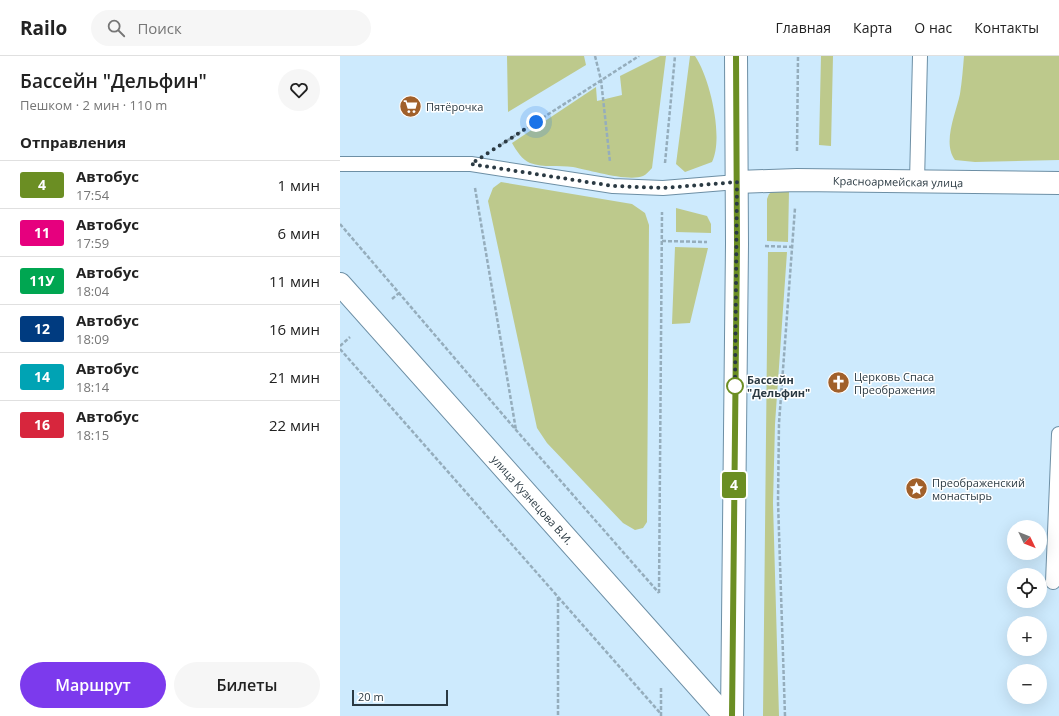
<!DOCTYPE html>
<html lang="ru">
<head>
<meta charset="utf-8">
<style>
	:root { --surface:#fff; --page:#f6f6f6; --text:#222; --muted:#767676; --line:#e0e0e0; --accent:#7c3aed }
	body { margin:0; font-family:"Open Sans",sans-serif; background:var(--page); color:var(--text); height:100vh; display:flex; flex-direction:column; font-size:15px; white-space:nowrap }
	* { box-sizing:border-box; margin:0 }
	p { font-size:13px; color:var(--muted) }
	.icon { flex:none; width:22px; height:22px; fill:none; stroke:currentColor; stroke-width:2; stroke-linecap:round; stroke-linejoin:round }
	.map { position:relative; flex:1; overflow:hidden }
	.side { display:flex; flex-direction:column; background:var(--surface); width:340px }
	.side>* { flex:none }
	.badge { padding:0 8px; border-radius:3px; font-size:14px; line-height:26px }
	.needle { width:26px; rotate:133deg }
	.tools { position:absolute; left:667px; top:464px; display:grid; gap:8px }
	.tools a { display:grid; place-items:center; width:40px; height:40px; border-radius:50%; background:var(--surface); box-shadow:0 4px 16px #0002; font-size:20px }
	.scale { position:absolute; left:12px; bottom:10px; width:96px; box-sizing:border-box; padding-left:4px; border:2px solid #2b3a43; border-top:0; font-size:11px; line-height:14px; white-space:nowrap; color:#2b3a43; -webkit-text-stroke:3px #fff; paint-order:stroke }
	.you { position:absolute; width:20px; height:20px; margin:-10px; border:3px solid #fff; border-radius:50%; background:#1a73e8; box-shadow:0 0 0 6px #1a73e833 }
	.map>.badge { position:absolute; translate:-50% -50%; box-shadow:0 0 0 2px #fff }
	h2 { padding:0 20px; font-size:15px; line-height:36px }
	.round { display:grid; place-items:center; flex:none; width:42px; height:42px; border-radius:21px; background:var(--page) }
	.summary { display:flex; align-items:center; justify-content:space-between; height:68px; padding:0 20px }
	h1 { font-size:19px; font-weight:600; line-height:30px }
	.action { display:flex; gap:8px; margin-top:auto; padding:8px 20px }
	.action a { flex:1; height:46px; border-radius:24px; background:var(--accent); color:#fff; font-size:16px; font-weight:600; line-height:46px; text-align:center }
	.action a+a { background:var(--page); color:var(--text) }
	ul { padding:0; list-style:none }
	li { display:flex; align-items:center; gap:12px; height:48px; padding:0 20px; border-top:1px solid var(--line) }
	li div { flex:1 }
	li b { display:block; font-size:15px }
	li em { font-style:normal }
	li .badge { min-width:44px; font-weight:700; text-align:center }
	header { display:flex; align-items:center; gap:24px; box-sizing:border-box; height:56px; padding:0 20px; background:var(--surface); border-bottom:1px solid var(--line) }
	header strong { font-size:19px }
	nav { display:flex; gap:22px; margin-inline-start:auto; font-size:14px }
	.search { width:280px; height:36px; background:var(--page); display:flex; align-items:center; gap:10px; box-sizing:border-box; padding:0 14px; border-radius:22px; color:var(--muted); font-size:15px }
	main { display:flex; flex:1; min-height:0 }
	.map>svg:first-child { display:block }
</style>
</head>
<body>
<header>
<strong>Railo</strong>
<div class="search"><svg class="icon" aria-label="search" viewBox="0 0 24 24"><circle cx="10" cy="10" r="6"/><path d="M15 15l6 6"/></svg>Поиск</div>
<nav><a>Главная</a><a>Карта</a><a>О нас</a><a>Контакты</a></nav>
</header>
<main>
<section class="side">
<div class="summary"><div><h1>Бассейн &quot;Дельфин&quot;</h1><p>Пешком · 2 мин · 110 m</p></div><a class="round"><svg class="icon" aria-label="heart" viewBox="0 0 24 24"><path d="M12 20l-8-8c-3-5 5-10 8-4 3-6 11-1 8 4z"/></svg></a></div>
<h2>Отправления</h2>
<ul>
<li><span class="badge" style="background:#6b8e23;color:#fff">4</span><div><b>Автобус</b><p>17:54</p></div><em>1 мин</em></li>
<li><span class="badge" style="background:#e6007e;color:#fff">11</span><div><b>Автобус</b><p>17:59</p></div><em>6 мин</em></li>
<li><span class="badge" style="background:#00a651;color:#fff">11У</span><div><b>Автобус</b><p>18:04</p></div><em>11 мин</em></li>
<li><span class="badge" style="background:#003b80;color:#fff">12</span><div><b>Автобус</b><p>18:09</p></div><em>16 мин</em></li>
<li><span class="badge" style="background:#00a3b4;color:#fff">14</span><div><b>Автобус</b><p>18:14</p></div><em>21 мин</em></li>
<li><span class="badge" style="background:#d7263d;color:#fff">16</span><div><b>Автобус</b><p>18:15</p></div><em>22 мин</em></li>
</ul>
<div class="action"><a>Маршрут</a><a>Билеты</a></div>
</section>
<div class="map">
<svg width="719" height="660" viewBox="0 0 719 660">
	<rect width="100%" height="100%" fill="#cdeafd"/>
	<!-- green -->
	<path fill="#bdc98c" d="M167,0h77l2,9 -78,47z
		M320,0h6l-14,112c-3,3 -6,7 -9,8 -15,6 -54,-6 -70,-9 -14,-2 -29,1 -43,-4 -8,-3 -14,-13 -18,-20l84,-56 1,14 25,-6 -2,-19z
		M350,0h5c15,22 29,82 17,106l-27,10 -9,-8z
		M481,0h12l-2,90 -12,-1z
		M624,0h95v104l-84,2 -20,-2c-13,-17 1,-47 5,-66 2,-13 3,-26 4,-38z
		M161,126l131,22 13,9 4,12 -2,297 -4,6 -8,2 -12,-7 -76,-80 -10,-15 -49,-227 5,-13z
		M433,135h16l-1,51 -21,-1v-42l2,-5z
		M336,152l31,8 4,8v9l-35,-1z
		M335,191l33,1 -18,75 -18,1z
		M428,196h19l-12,172 -2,79 6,213h-16z"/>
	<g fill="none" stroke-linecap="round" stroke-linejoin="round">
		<defs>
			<path id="service" d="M0,108h131l142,22 50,2 74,-6
				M577,126l3,-126
				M713,526l6,-148"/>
			<path id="minor" d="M397,126l60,-2 262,3
				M0,228l385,432"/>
			<path id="tertiary" d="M392,660l5,-472 -1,-188"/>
		</defs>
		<!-- service casing -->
		<use href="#service" stroke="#6d8fa5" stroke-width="16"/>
		<!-- minor casing -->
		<use href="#minor" stroke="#6d8fa5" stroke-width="24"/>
		<!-- tertiary casing -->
		<use href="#tertiary" stroke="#6d8fa5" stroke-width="24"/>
		<!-- path -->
		<path stroke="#95adbc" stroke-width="2.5" stroke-dasharray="4 2" stroke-linecap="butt" d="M255,0l6,24 9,82
			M162,88l137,-88
			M457,95l1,-95
			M325,107l10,-107
			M135,132l41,242
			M0,168l176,206 143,163
			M322,185l45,1
			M425,190l28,1
			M52,243l7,-6
			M0,290l10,-9
			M0,293l321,365
			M319,537l3,-381
			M218,541v119
			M321,632v28
			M445,660l-7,-214 1,-79 16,-215"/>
		<!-- service -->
		<use href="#service" stroke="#fff" stroke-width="14"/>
		<!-- minor -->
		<use href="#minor" stroke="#fff" stroke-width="22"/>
		<!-- tertiary -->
		<use href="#tertiary" stroke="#fff" stroke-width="22"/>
	</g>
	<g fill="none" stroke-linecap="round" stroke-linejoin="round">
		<defs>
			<path id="line" d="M392,660l5,-472 -1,-188"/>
		</defs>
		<!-- line casing -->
		<use href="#line" stroke="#fff" stroke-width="9"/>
		<!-- line -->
		<use href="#line" stroke="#6b8e23" stroke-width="6"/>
		<!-- walk -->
		<path stroke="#2b3a43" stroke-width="4" stroke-dasharray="0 7.2" d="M196,66l-65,42 142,22 50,2 74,-6 -2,204"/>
	</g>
	<!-- icons -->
	<defs>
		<symbol id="supermarket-disc" viewBox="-11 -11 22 22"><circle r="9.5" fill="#a1602a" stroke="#fff"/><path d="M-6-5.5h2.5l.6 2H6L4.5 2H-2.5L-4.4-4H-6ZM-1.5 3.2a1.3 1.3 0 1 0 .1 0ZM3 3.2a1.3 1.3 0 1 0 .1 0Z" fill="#fff"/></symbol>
		<symbol id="church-disc" viewBox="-11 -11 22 22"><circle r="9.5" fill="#a1602a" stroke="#fff"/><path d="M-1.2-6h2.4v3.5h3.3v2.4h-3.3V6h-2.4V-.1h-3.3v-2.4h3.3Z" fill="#fff"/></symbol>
		<symbol id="sight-disc" viewBox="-11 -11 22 22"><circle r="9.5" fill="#a1602a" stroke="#fff"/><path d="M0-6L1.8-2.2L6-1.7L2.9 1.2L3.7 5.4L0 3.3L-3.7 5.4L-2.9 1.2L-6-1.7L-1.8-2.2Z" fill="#fff"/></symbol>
	</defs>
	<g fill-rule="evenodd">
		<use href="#supermarket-disc" x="58" y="38" width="25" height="25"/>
		<use href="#church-disc" x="486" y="314" width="25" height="25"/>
		<use href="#sight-disc" x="564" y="420" width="25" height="25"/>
	</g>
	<!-- markers -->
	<circle fill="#fff" stroke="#6b8e23" stroke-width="2" cx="395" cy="330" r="8"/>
	<g text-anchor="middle" stroke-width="3" stroke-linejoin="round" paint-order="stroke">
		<!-- poi labels -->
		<g font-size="11" fill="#2b3a43" stroke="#fff" text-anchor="start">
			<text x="86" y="55">Пятёрочка</text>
			<text x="514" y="325">Церковь Спаса<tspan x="514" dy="13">Преображения</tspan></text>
			<text x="592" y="431">Преображенский<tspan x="592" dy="13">монастырь</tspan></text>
		</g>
		<!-- street labels -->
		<g font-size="11" fill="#2b3a43" stroke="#fff">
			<text transform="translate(558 126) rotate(1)" y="4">Красноармейская улица</text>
			<text transform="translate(192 444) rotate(48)" y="4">улица Кузнецова В.И.</text>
		</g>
		<!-- stop labels -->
		<g font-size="11" font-weight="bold" fill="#2b3a43" stroke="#fff" text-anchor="start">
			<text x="407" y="328">Бассейн<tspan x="407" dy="13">"Дельфин"</tspan></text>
		</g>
	</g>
</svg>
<div class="tools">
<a><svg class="needle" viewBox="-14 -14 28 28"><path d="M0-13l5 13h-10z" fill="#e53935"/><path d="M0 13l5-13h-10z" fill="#767676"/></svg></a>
<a><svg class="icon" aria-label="locate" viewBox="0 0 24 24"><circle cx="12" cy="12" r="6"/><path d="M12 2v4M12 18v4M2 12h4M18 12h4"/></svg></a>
<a>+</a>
<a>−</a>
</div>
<div class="scale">20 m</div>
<div class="you" style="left:196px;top:66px"></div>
<b class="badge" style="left:394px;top:429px;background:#6b8e23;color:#fff">4</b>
</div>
</main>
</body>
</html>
